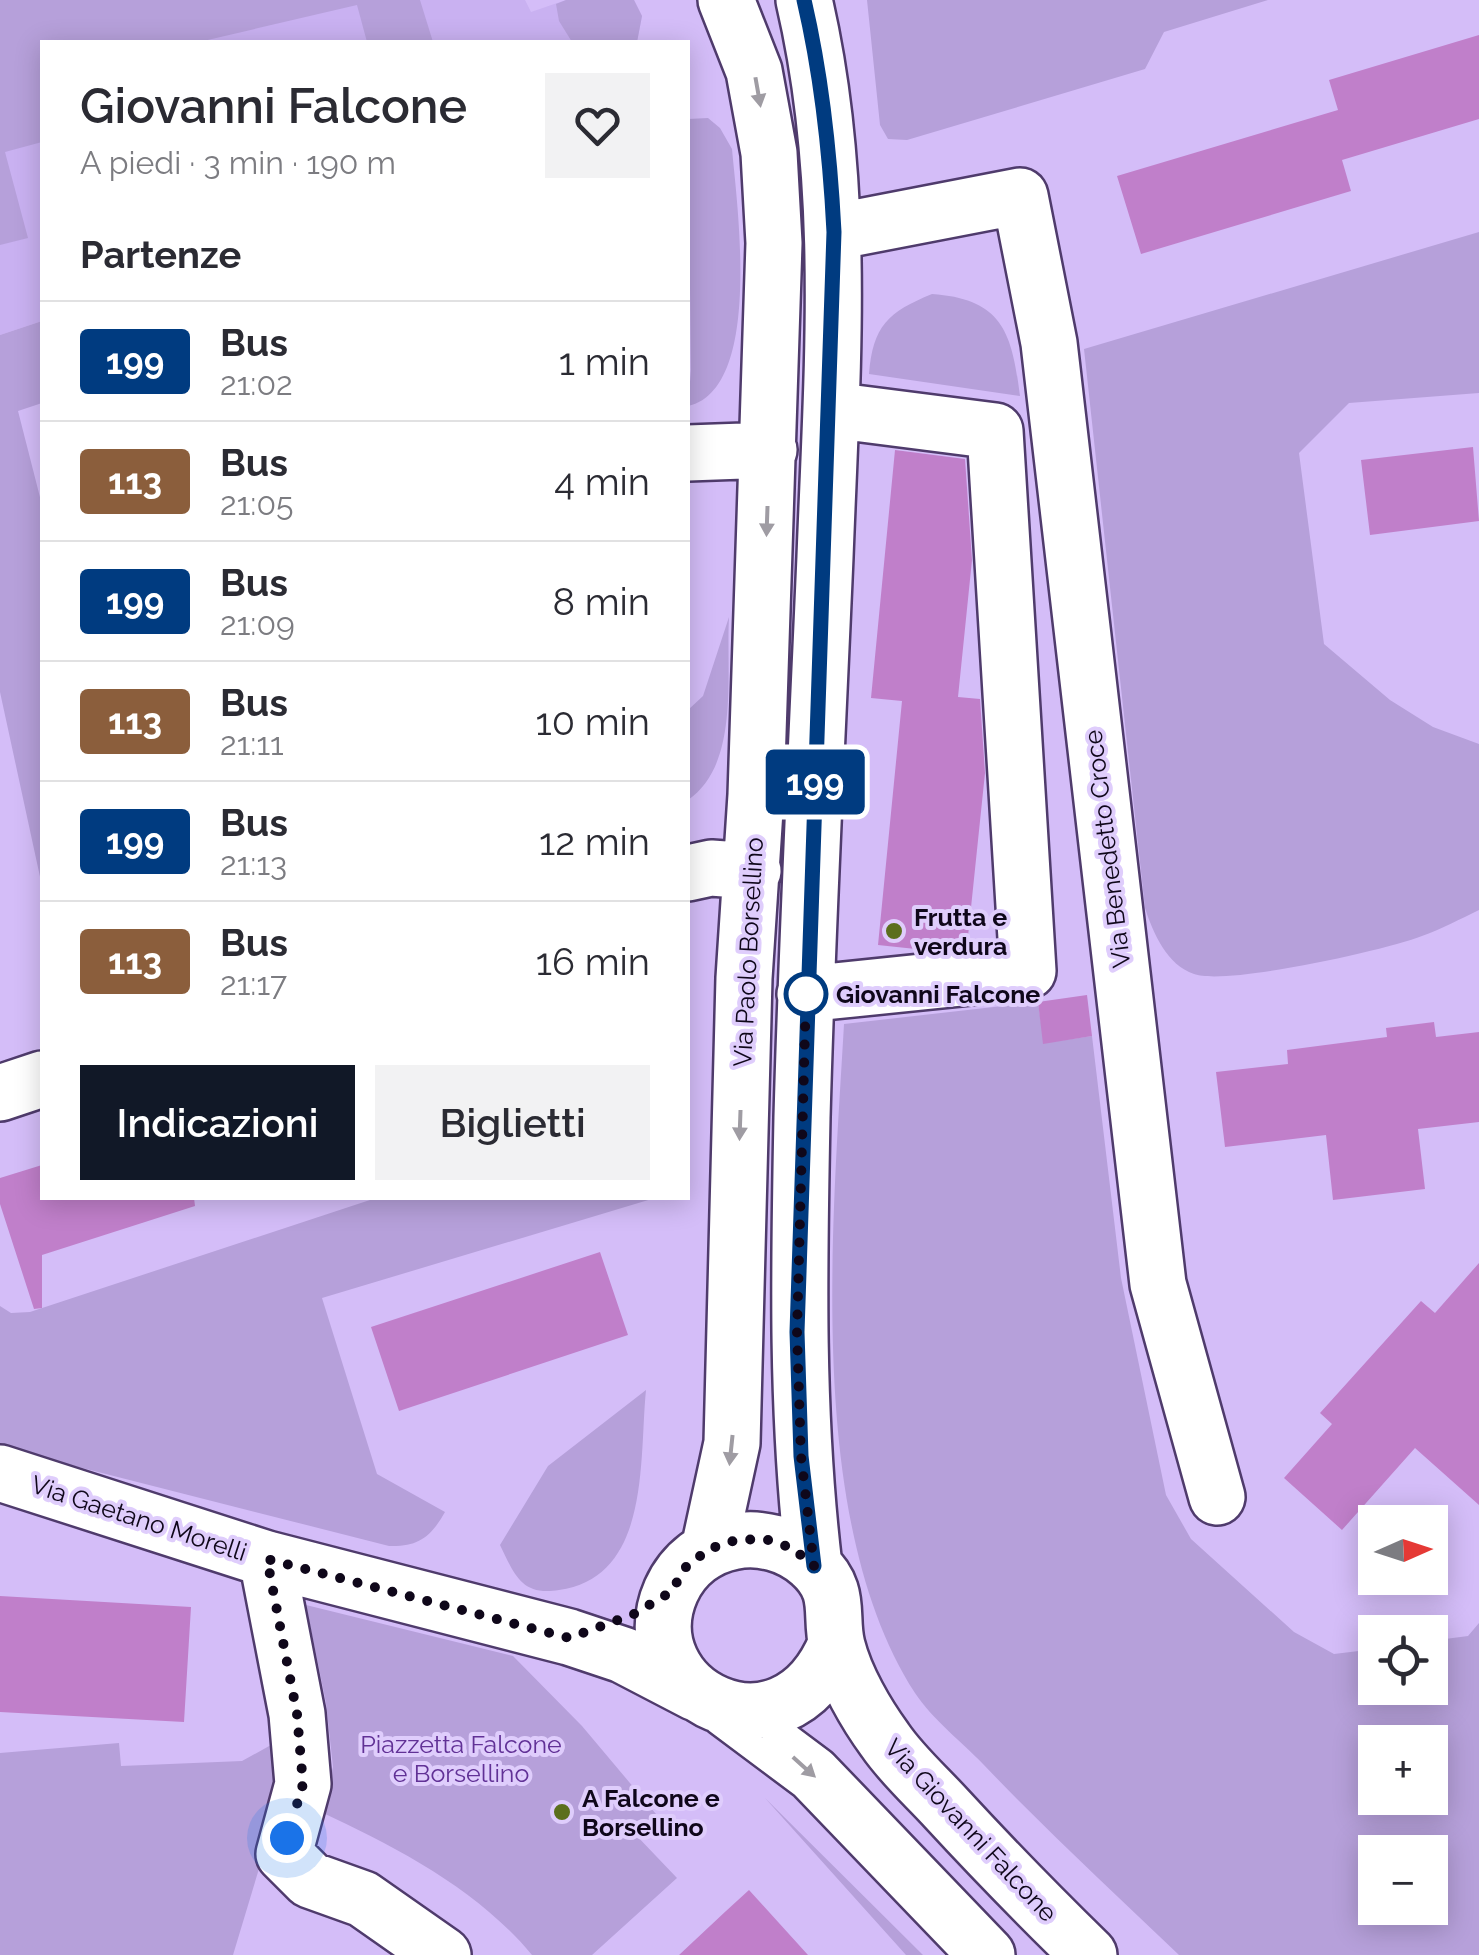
<!DOCTYPE html>
<html lang="it">
<head>
<meta charset="utf-8">
<style>
	:root { --surface:#fff; --page:#f2f2f3; --text:#2b2b33; --muted:#7c7c81; --line:#e1e1e2; --accent:#111827 }
	body { margin:0; font-family:Raleway,sans-serif; background:var(--page); color:var(--text); height:100vh; display:flex; flex-direction:column; font-size:38px; white-space:nowrap }
	* { box-sizing:border-box; margin:0 }
	p { font-size:32px; color:var(--muted) }
	.icon { flex:none; width:55px; height:55px; fill:none; stroke:currentColor; stroke-width:2; stroke-linecap:round; stroke-linejoin:round }
	.map { position:relative; flex:1; overflow:hidden }
	.panel { position:absolute; left:40px; top:40px; width:650px; height:1160px; display:flex; flex-direction:column; background:var(--surface); border-radius:0px; box-shadow:0 5px 25px #0003 }
	.panel>* { flex:none }
	.badge { padding:0 20px; border-radius:8px; font-size:35px; line-height:65px }
	.needle { width:65px; rotate:87deg }
	.fabs { position:absolute; left:1358px; top:1505px; display:grid; gap:20px }
	.fabs a { display:grid; place-items:center; width:90px; height:90px; border-radius:0px; background:var(--surface); box-shadow:0 5px 25px #0003; font-size:50px }
	.you { position:absolute; width:50px; height:50px; margin:-25px; border:8px solid #fff; border-radius:50%; background:#1a73e8; box-shadow:0 0 0 15px #1a73e833 }
	.map>.badge { position:absolute; translate:-50% -50%; box-shadow:0 0 0 5px #fff }
	h2 { padding:0 40px; font-size:38px; line-height:90px }
	.round { display:grid; place-items:center; flex:none; width:105px; height:105px; border-radius:0px; background:var(--page) }
	.summary { display:flex; align-items:center; justify-content:space-between; height:170px; padding:0 40px }
	h1 { font-size:48px; font-weight:600; line-height:75px }
	.action { display:flex; gap:20px; margin-top:auto; padding:20px 40px }
	.action a { flex:1; height:115px; border-radius:0px; background:var(--accent); color:#fff; font-size:40px; font-weight:600; line-height:115px; text-align:center }
	.action a+a { background:var(--page); color:var(--text) }
	ul { padding:0; list-style:none }
	li { display:flex; align-items:center; gap:30px; height:120px; padding:0 40px; border-top:2px solid var(--line) }
	li div { flex:1 }
	li b { display:block; font-size:38px }
	li em { font-style:normal }
	li .badge { min-width:110px; font-weight:700; text-align:center }
	.map>svg:first-child { display:block }
</style>
</head>
<body>
<div class="map">
<svg width="1479" height="1955" viewBox="0 0 1479 1955">
	<rect width="100%" height="100%" fill="#d4bdf8"/>
	<!-- built -->
	<path fill="#c9b1f1" d="M0,0h525l6,12 35,-12h68l8,16 -5,26h-595v279l-42,14z"/>
	<!-- green -->
	<path fill="#b6a0da" fill-rule="evenodd" d="M0,0h420l13,42h-66l-10,-37 -158,37h-157v100l-37,10 23,86 -28,7z
		M566,0h68l8,16 -5,26h-65l-13,-21 -3,-17z
		M867,0h401l-104,32 -19,37 -238,71 -19,-1 -8,-14z
		M708,118l12,10 12,21c5,56 31,240 -44,257l3,-36 -3,-251z
		M1479,232v161l-130,10 -50,50 25,191 66,56 43,27 46,17v166c-19,9 -37,19 -57,26 -36,14 -196,50 -228,38 -27,-9 -41,-41 -49,-66l-61,-559z
		M932,294c71,5 80,39 88,102l-151,-22c4,-48 19,-62 63,-80z
		M42,321v82l-24,8 24,94v381l-42,-194v-357z
		M729,617c-3,58 11,147 -41,183v-90l15,-14z
		M1038,1002l6,41 48,-7 29,242 45,217 25,44 103,93 40,22 41,-5v39h55v-47l38,-5 11,-13v332h-300c-66,-63 -133,-125 -196,-191 -21,-22 -51,-45 -68,-71 -111,-172 -82,-472 -71,-669zM1375,1742h55v56h-55zM1375,1852h55v56h-55z
		M376,1198h279l-333,100 55,176 68,38c-14,25 -27,35 -56,34l-389,-99v-141l11,7 19,-1z
		M646,1390c-7,70 5,187 -87,200 -37,6 -44,-14 -59,-45l48,-79z
		M306,1605l207,51 69,70 74,88 -21,20 42,44 -85,77h-60c-55,-66 -134,-107 -211,-143l12,-45 -7,-64z
		M119,1743l2,23 121,-5 29,-16 12,44 -50,166h-233v-202z
		M765,1798l158,157h-17z"/>
	<!-- building -->
	<path fill="#c07fca" d="M1479,35v84l-137,41 9,31 -210,63 -24,-78 221,-66 -9,-30z
		M1473,447l6,74 -109,14 -9,-75z
		M895,450l70,9 7,101 -14,137 22,2 5,74 -18,173 -42,4 -47,-5 24,-244 -31,-3z
		M1087,995l5,41 -49,8 -5,-42z
		M1434,1022l2,15 43,-5v90l-61,7 7,60 -92,11 -7,-65 -101,12 -9,-75 72,-8 -1,-14 100,-13 -1,-9z
		M42,1165v33h152l1,8 -153,49v53l-8,1 -34,-105v-26z
		M600,1252l28,83 -229,76 -28,-84z
		M1479,1263v242l-64,-57 -73,82 -58,-52 48,-54 -12,-11 101,-112 14,12z
		M0,1596l191,11 -7,115 -184,-10z
		M749,1890l59,65h-129l47,-44z"/>
	<g fill="none" stroke-linecap="round" stroke-linejoin="round">
		<defs>
			<path id="minor" d="M804,0c43,184 28,370 21,557 -8,187 -18,373 -23,560 -3,151 -6,298 12,449
				M834,232l186,-36 29,147 109,941 59,213
				M688,453l81,-3
				M688,873l23,-5 42,3
				M805,994l223,-23 -33,-540 -164,-21
				M0,1093l42,-14
				M0,1473l267,86 302,78 54,18 73,38
				M709,1549l23,-106 12,-465 12,-183 18,-552 -5,-90 -15,-82 -28,-71
				M267,1559l30,155 6,70 -19,70 26,26 53,19 80,56
				M836,1644c-54,130 -209,47 -165,-53 25,-56 96,-67 140,-28 32,29 18,51 26,83 8,32 29,68 48,94 17,25 41,46 61,68 46,50 94,99 143,147
				M726,1709l87,65 174,181"/>
		</defs>
		<!-- minor casing -->
		<use href="#minor" stroke="#4f3b6c" stroke-width="60"/>
		<!-- minor -->
		<use href="#minor" stroke="#fff" stroke-width="55"/>
	</g>
	<!-- one-way arrows -->
	<defs><path id="oneway-solid" d="M-6-.8H1V-3.2L6.5 0L1 3.2V.8H-6Z" transform="scale(2.5)"/></defs>
	<g fill="#9f9ca3">
		<use href="#oneway-solid" transform="translate(758 92) rotate(80)"/>
		<use href="#oneway-solid" transform="translate(767 521) rotate(92)"/>
		<use href="#oneway-solid" transform="translate(740 1125) rotate(92)"/>
		<use href="#oneway-solid" transform="translate(731 1450) rotate(96)"/>
		<use href="#oneway-solid" transform="translate(804 1767) rotate(42)"/>
	</g>
	<g fill="none" stroke-linecap="round" stroke-linejoin="round">
		<defs>
			<path id="line" d="M804,0c18,77 26,153 30,232l-37,1100 4,124 13,110"/>
		</defs>
		<!-- line casing -->
		<use href="#line" stroke="#fff" stroke-width="22"/>
		<!-- line -->
		<use href="#line" stroke="#003b80" stroke-width="15"/>
		<!-- walk -->
		<path stroke="#0f071a" stroke-width="10" stroke-dasharray="0 18" d="M287,1838l16,-54 -6,-70 -30,-155 302,79 65,-24 37,-22 15,-25 23,-18 27,-9 29,-1 27,9 22,18 -13,-110 -4,-124 9,-338"/>
	</g>
	<!-- markers -->
	<g fill="#5c6f1d" stroke="#dfcdfc" stroke-width="4">
		<circle cx="894" cy="931" r="10"/>
		<circle cx="562" cy="1812" r="10"/>
	</g>
	<circle fill="#fff" stroke="#003b80" stroke-width="5" cx="806" cy="994" r="20"/>
	<g text-anchor="middle" stroke-width="8" stroke-linejoin="round" paint-order="stroke">
		<!-- street labels -->
		<g font-size="25" fill="#0f071a" stroke="#dfcdfc">
			<text transform="translate(1107 849) rotate(-97)" y="9">Via Benedetto Croce</text>
			<text transform="translate(748 952) rotate(-87)" y="9">Via Paolo Borsellino</text>
			<text transform="translate(139 1518) rotate(18)" y="9">Via Gaetano Morelli</text>
			<text transform="translate(971 1830) rotate(47)" y="9">Via Giovanni Falcone</text>
		</g>
		<!-- poi labels -->
		<g font-size="25" font-weight="bold" fill="#0f071a" stroke="#dfcdfc" text-anchor="start">
			<text x="914" y="926">Frutta e<tspan x="914" dy="29">verdura</tspan></text>
			<text x="582" y="1807">A Falcone e<tspan x="582" dy="29">Borsellino</tspan></text>
		</g>
		<!-- stop labels -->
		<g font-size="25" font-weight="bold" fill="#0f071a" stroke="#dfcdfc" text-anchor="start">
			<text x="836" y="1003">Giovanni Falcone</text>
		</g>
		<!-- park labels -->
		<g font-size="25" fill="#613196" stroke="#dfcdfc">
			<text x="461" y="1753">Piazzetta Falcone<tspan x="461" dy="29">e Borsellino</tspan></text>
		</g>
	</g>
</svg>
<div class="fabs">
<a><svg class="needle" viewBox="-14 -14 28 28"><path d="M0-13l5 13h-10z" fill="#e53935"/><path d="M0 13l5-13h-10z" fill="#7c7c81"/></svg></a>
<a><svg class="icon" aria-label="locate" viewBox="0 0 24 24"><circle cx="12" cy="12" r="6"/><path d="M12 2v4M12 18v4M2 12h4M18 12h4"/></svg></a>
<a>+</a>
<a>−</a>
</div>
<div class="you" style="left:287px;top:1838px"></div>
<b class="badge" style="left:815px;top:782px;background:#003b80;color:#fff">199</b>
<section class="panel">
<div class="summary"><div><h1>Giovanni Falcone</h1><p>A piedi · 3 min · 190 m</p></div><a class="round"><svg class="icon" aria-label="heart" viewBox="0 0 24 24"><path d="M12 20l-8-8c-3-5 5-10 8-4 3-6 11-1 8 4z"/></svg></a></div>
<h2>Partenze</h2>
<ul>
<li><span class="badge" style="background:#003b80;color:#fff">199</span><div><b>Bus</b><p>21:02</p></div><em>1 min</em></li>
<li><span class="badge" style="background:#8b5e3c;color:#fff">113</span><div><b>Bus</b><p>21:05</p></div><em>4 min</em></li>
<li><span class="badge" style="background:#003b80;color:#fff">199</span><div><b>Bus</b><p>21:09</p></div><em>8 min</em></li>
<li><span class="badge" style="background:#8b5e3c;color:#fff">113</span><div><b>Bus</b><p>21:11</p></div><em>10 min</em></li>
<li><span class="badge" style="background:#003b80;color:#fff">199</span><div><b>Bus</b><p>21:13</p></div><em>12 min</em></li>
<li><span class="badge" style="background:#8b5e3c;color:#fff">113</span><div><b>Bus</b><p>21:17</p></div><em>16 min</em></li>
</ul>
<div class="action"><a>Indicazioni</a><a>Biglietti</a></div>
</section>
</div>
</body>
</html>
